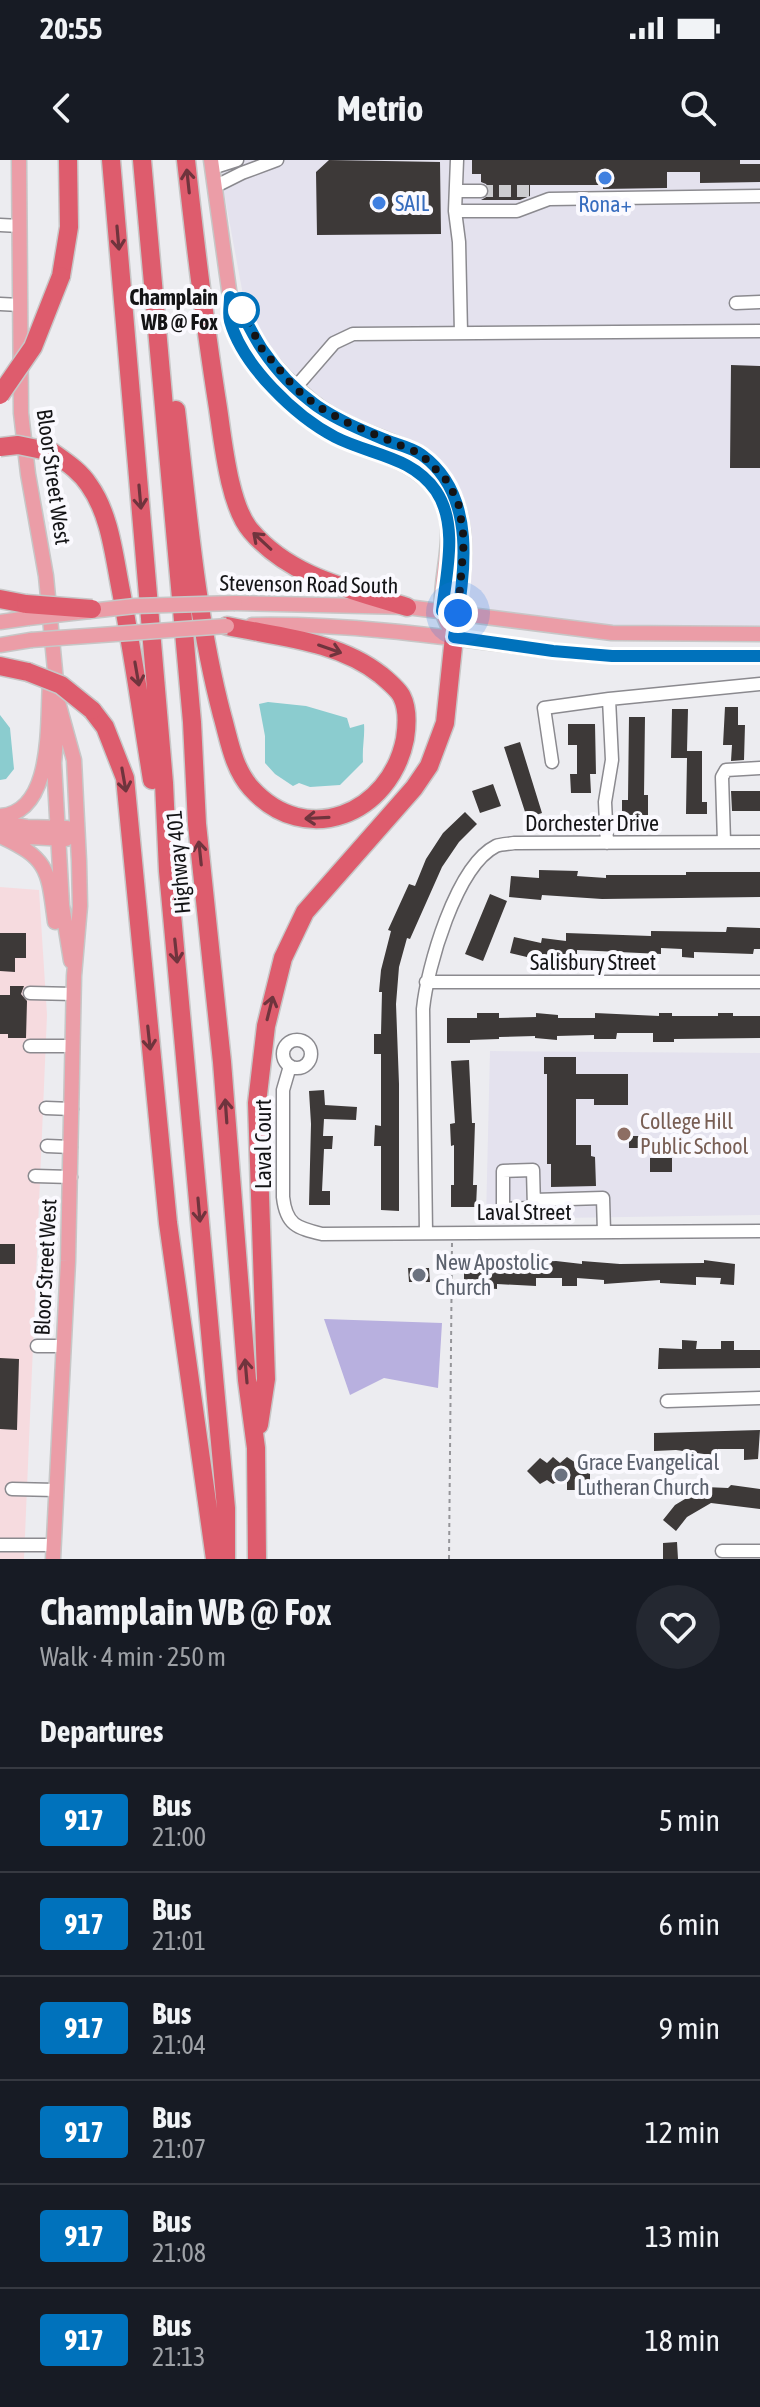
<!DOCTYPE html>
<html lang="en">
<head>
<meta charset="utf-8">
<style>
	:root { --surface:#171b24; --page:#242831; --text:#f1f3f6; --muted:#9ea1a6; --line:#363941 }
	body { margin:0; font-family:"Asap Condensed",sans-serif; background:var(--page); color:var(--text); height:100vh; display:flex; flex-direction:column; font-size:30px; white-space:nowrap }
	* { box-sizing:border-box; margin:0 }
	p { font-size:26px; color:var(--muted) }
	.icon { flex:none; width:44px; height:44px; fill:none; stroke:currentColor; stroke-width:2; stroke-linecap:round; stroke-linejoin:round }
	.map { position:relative; height:1399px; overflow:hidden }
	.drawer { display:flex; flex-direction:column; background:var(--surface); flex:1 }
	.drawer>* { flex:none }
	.badge { padding:0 16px; border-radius:6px; font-size:28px; line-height:52px }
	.you { position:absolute; width:40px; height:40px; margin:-20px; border:6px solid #fff; border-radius:50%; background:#1a73e8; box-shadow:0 0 0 12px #1a73e833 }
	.map>.badge { position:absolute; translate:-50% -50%; box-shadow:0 0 0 4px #fff }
	h2 { padding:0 40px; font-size:30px; line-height:72px }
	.round { display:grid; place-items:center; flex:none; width:84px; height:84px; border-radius:42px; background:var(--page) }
	.head { display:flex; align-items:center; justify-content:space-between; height:136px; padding:0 40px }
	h1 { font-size:38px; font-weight:700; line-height:60px }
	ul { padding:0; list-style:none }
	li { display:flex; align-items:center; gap:24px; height:104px; padding:0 40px; border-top:2px solid var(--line) }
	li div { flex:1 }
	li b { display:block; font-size:30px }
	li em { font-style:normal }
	li .badge { min-width:88px; font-weight:700; text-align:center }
	.status { display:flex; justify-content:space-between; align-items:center; height:56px; padding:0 40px; background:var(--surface); direction:ltr }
	.status svg { height:22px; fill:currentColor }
	header { display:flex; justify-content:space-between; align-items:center; height:104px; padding:0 40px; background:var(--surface); font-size:36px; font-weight:700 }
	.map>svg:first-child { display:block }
</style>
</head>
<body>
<div class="status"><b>20:55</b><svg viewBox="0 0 49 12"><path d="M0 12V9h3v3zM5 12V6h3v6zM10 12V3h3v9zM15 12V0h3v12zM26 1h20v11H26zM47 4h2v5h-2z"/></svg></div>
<header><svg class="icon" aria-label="back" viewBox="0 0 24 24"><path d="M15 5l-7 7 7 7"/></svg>Metrio<svg class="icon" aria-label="search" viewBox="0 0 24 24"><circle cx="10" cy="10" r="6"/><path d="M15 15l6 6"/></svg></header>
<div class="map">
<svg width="760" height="1399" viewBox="0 0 760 1399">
	<rect width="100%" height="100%" fill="#ececf0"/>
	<!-- built -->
	<path fill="#e4e2ee" d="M218,0h542v468h-156l-144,-17 7,-78 -21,-61 -134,-68 -64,-82z
		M490,891l270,2v162l-274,4z"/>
	<!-- industrial -->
	<path fill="#f6dbdf" d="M0,727l39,3 8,125 -23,544h-24z"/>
	<!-- forest -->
	<path fill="#b8b0df" d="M324,1159l118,4 -4,65 -54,-10 -34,17z"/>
	<!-- water -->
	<path fill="#8bcccf" d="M268,542l38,4 41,12 3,10 14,-4c1,13 -2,24 -1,38l-23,23 -30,2 -11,-4 -6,3 -18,-12 -10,-11v-27l-6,-32z
		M0,555l10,13 4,41 -8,10 -6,1z"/>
	<!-- building -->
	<path fill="#3d3938" d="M329,0l111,2 1,72 -124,1 -1,-63z
		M472,0h268v4h20v18l-60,1v-11h-33v16l-64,1v-4h-73v11l-10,4h-39l7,-4 2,-6 -4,-6 -5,-2v-8h-9z
		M731,205l29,1v102h-30z
		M725,547h13v18h7l-1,35 -13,1 1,-16h-9z
		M672,549h16l-1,42h15v51h5v12h-21l1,-56h-16z
		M629,557h16l-1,78h4v20h-26v-15h6z
		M568,564h27l1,50h-6l1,19h-20l-1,-19h7v-29h-9z
		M520,582l22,71 -15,5 -23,-71z
		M493,624l8,22 -21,7 -8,-22z
		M731,631h29v20h-28z
		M465,652l12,12 -18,18 -17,25 -32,72 -3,-1 -8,29 -3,37 3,80v127l-18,-1v-64h-7l1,-21 6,1v-72h-7v-20h7l1,-42h-3l2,-22 10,-39 -3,-1 21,-46 6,2 11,-27 17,-26z
		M539,710l39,1 -1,5 29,2v-3h80v-3h74v25l-158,2 -60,-4 -1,5 -32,-3 2,-21 28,2z
		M490,734l17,7 -24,60 -18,-7z
		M727,767l33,1v21h-6l-1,5 -59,-2v6l-12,-1v-8l-21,-1v6l-84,-4v4h-17v4l-28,-3 -1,3 -21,-5 4,-16 27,6 1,-5 24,3v-8l85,3v-5l75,1z
		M0,773h26v25h-11v14l-15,-1z
		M10,826h14l-3,8 6,7 -1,37h-18v-4h-8v-39h10z
		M477,853h22v5l37,-1v-4l22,2v3h37v-5l64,3v-3h13v3h46v-3h15v3h27v22l-86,1v3h-21v-9h-36l-1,6h-22v-4l-37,1v4l-22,-2v-2l-36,1v2l-29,1v3h-23v-25h30z
		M544,897h32v17h52v31h-34v-6h-18v46h15v11l4,1 1,29 -45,1v-23h-4v-90h-3z
		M469,900l3,63h3l-2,62h4l-1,22h-25v-22h3v-40l-3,1 -1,-22 5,-1 -4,-62z
		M324,930l1,15 32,2 -1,13 -32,-1 -1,17h10l-1,13h-8l-2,42h8v14h-21l2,-81 -2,-33z
		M629,976h17l-1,12h-16z
		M650,998h22v14h-22z
		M0,1084h15v20h-15z
		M704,1100l31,4 -1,21 -14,-1 1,-6 -25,-1v8l-36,-2v-3l-56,4v-4l-27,-2v8h-15v-8h-26v8l-39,-2v5l-13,-1v-4h-20v-22l38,2 54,-3 26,3v-3l38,3 84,-1z
		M408,1108h21l1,14h-21z
		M682,1180l15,1 -1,8h25v-8h13v9h26v18l-102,1 1,-21 23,1z
		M0,1198l19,1 -2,71 -17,-1z
		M760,1270l-2,29 -14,1v-11h-26v7l-42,-6 -22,1v-18z
		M553,1297l7,6 7,-6 9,6h14v27h-23v-14l-14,8 -6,-4 -7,4 -13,-13 13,-13 7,5z
		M731,1325l29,4v20l-49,-6 -24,14 -11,14 -13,-11 12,-15 30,-18 23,1z
		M677,1382l1,17h-15v-16z"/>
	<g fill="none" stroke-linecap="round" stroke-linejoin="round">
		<!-- minor-tunnel -->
		<path stroke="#cccccf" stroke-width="12" stroke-dasharray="12 6" stroke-linecap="butt" d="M481,31h49"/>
		<defs>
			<path id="minor" d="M457,0l-2,51 4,31 2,91
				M212,8l25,-8
				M216,26l26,-13 35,-13
				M456,31h25
				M455,51h62l32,-12 211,-3
				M0,65l20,1
				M736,143l24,-1
				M0,144l20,1
				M295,228l39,-45 19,-9 407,-3
				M552,602l-8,-54 65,-9
				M724,682l-2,-65 4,-7 34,-2
				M607,683l-2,-41 7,-42 -3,-61 151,-15
				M426,822h334
				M30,833l44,1
				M283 894a14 14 0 1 1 28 0a14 14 0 1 1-28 0Z
				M30,886h43
				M290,906l-7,24v107c3,28 14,31 39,37l438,-3
				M46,948l26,1
				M47,986l24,1
				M533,1010l1,38 -31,1v-38z
				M35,1016l36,1
				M534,1040l69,-2 1,34
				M426,1073l-3,-224c4,-41 33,-143 73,-163 5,-2 13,-2 18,-3l246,-1
				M37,1186h27
				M667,1241l93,-3
				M12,1329l44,1
				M0,1385h54
				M722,1391h38"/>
			<path id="major" d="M19,0l2,253 7,61 18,102 12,126 16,58 5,101 1,45 -6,70 -6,285 -15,298
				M211,0l19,137c0,8 -2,17 0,24 12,44 69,100 110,118 34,15 71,20 95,51 27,36 4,80 7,119 1,9 8,20 12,28
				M230,137c14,16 20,35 32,52 14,20 32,38 51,53 31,25 70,34 105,51 7,3 12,10 18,16 38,39 29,102 21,152
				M235,443l172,4 205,26 148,1
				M0,462l28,-4
				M252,465c102,-2 201,13 302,26 68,8 137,5 206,5
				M0,485l31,-5
				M58,554l-4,49 8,142 9,56
				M0,656c54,-3 47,-94 50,-133
				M0,663l27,4 40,1
				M0,676c50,23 48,35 55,86
				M11,676l55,3"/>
			<path id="highway" d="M111,0l53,623 4,88 58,637v51
				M142,0l50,562 5,102 25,238 25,318 9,68 1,111
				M186,0c9,83 19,166 32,248 5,33 11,98 33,123 40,47 100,58 156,76
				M61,116l8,-49 -1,-67
				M176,250c12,102 20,206 46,305 7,24 11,53 29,73 55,61 139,26 154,-49 2,-13 3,-30 -3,-42 -3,-7 -15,-17 -21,-22 -43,-34 -102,-38 -154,-49
				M52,292c14,10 28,19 37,33 21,29 25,71 32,106 12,63 21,126 31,189
				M0,439l26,5
				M0,506l28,6
				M92,550l13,17 20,51 43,445 47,336
				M259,1265l7,-46 -9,-276 9,-77 17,-68 22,-46 109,-124 15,-22 16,-43 9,-86"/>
		</defs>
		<!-- minor casing -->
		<use href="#minor" stroke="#8b8a8f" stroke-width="15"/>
		<!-- major casing -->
		<use href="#major" stroke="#c7c7c7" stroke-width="17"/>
		<!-- highway casing -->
		<use href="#highway" stroke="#c7c7c7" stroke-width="21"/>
		<!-- path -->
		<path stroke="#959599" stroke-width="2" stroke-dasharray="4 4" stroke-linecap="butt" d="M449,1399l3,-316"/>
		<!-- minor -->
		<use href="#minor" stroke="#fff" stroke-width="12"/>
		<!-- major -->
		<use href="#major" stroke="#eb9da7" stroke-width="14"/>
		<!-- highway -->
		<use href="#highway" stroke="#de5c6d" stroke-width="18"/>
		<defs>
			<path id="major-bridge" d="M28,458l107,-12 100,-3
				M31,480l196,-14"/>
			<path id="highway-bridge" d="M0,235l33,-48 28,-71
				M0,287l18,-2 34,7
				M26,444l66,5
				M28,512l33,13 31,25"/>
		</defs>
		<!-- major-bridge casing -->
		<use href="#major-bridge" stroke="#c7c7c7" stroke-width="17" stroke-linecap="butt"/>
		<!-- highway-bridge casing -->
		<use href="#highway-bridge" stroke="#c7c7c7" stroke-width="21" stroke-linecap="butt"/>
		<!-- major-bridge -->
		<use href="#major-bridge" stroke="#eb9da7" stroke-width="14"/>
		<!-- highway-bridge -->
		<use href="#highway-bridge" stroke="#de5c6d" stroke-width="18"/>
	</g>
	<!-- one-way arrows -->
	<defs><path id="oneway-shaft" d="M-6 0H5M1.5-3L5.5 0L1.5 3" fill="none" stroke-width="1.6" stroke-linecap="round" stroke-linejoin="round" transform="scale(2)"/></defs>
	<g stroke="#6f343d">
		<use href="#oneway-shaft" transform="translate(188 21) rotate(-96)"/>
		<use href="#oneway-shaft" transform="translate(118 78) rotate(85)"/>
		<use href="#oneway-shaft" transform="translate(140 337) rotate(85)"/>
		<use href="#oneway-shaft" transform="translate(262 381) rotate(-137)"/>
		<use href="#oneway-shaft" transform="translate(330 489) rotate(19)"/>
		<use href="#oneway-shaft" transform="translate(137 514) rotate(80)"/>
		<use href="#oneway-shaft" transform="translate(124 620) rotate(80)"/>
		<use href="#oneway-shaft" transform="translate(317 658) rotate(177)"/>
		<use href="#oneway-shaft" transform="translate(200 693) rotate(-96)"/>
		<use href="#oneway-shaft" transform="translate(176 791) rotate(84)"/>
		<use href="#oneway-shaft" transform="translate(270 848) rotate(-76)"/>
		<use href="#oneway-shaft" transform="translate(149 878) rotate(84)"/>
		<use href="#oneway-shaft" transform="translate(226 951) rotate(-94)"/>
		<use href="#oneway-shaft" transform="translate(199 1050) rotate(85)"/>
		<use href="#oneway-shaft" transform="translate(246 1211) rotate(-95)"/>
	</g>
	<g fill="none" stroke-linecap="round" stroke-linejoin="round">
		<defs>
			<path id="line" d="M442,451c4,-37 17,-86 -6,-120 -24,-35 -66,-36 -101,-54 -40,-21 -92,-71 -105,-116 -2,-7 0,-16 0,-24 14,16 20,34 32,52 14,21 34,42 55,57 22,15 47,25 71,35 11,4 25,7 34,14 57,42 42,122 32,182l99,14 59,5h148"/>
		</defs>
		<!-- line casing -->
		<use href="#line" stroke="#fff" stroke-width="18"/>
		<!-- line -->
		<use href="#line" stroke="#0072bc" stroke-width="12"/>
		<!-- walk -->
		<path stroke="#141416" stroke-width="8" stroke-dasharray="0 14.4" d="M242,150l20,39 33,39 22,18 31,17 73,31 28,29 10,23 5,34 -6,73"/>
	</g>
	<!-- markers -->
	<g fill="#3f7fe0" stroke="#faf9fe" stroke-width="3">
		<circle cx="605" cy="18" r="8"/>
		<circle cx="379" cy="43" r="8"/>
	</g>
	<circle fill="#fff" stroke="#0072bc" stroke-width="4" cx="242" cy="150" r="16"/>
	<circle fill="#8d6e63" stroke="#faf9fe" stroke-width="3" cx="624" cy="974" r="8"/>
	<g fill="#6b7280" stroke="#faf9fe" stroke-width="3">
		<circle cx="419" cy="1115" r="8"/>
		<circle cx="561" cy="1315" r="8"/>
	</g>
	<g text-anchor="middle" stroke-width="8" stroke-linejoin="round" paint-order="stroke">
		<!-- shop labels -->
		<g font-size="22" fill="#366cbe" stroke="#faf9fe" text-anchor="start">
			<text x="395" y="51">SAIL</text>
			<text x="605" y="52" text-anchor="middle">Rona+</text>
		</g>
		<!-- stop labels -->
		<g font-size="22" font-weight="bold" fill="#141416" stroke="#faf9fe" text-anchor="end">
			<text x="218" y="145">Champlain<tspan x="218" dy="25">WB @ Fox</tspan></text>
		</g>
		<!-- street labels -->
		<g font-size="22" fill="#141416" stroke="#faf9fe">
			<text transform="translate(54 317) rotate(82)" y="8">Bloor Street West</text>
			<text transform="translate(309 424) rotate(1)" y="8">Stevenson Road South</text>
			<text x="592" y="671">Dorchester Drive</text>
			<text transform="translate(178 702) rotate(-95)" y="8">Highway 401</text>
			<text x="593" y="810">Salisbury Street</text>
			<text transform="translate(263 984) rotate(-90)" y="8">Laval Court</text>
			<text x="524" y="1060">Laval Street</text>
			<text transform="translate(45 1107) rotate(-87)" y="8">Bloor Street West</text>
		</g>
		<!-- education labels -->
		<g font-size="22" fill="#785e54" stroke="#faf9fe" text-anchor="start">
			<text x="640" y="969">College Hill<tspan x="640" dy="25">Public School</tspan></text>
		</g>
		<!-- worship labels -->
		<g font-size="22" fill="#5b616d" stroke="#faf9fe" text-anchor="start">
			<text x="435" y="1110">New Apostolic<tspan x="435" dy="25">Church</tspan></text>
			<text x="577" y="1310">Grace Evangelical<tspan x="577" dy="25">Lutheran Church</tspan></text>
		</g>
	</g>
</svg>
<div class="you" style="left:458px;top:453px"></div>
</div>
<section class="drawer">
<div class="head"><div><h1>Champlain WB @ Fox</h1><p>Walk · 4 min · 250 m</p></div><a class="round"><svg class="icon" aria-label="heart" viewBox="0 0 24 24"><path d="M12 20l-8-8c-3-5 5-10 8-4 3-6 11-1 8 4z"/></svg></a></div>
<h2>Departures</h2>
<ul>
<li><span class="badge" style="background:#0072bc;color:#fff">917</span><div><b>Bus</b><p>21:00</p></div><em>5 min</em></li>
<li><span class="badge" style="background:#0072bc;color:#fff">917</span><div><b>Bus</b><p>21:01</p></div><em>6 min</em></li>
<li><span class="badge" style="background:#0072bc;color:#fff">917</span><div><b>Bus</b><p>21:04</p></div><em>9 min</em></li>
<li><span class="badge" style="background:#0072bc;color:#fff">917</span><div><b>Bus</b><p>21:07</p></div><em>12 min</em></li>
<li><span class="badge" style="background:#0072bc;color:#fff">917</span><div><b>Bus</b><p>21:08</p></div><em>13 min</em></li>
<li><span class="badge" style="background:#0072bc;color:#fff">917</span><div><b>Bus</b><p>21:13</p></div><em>18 min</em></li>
</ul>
</section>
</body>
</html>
